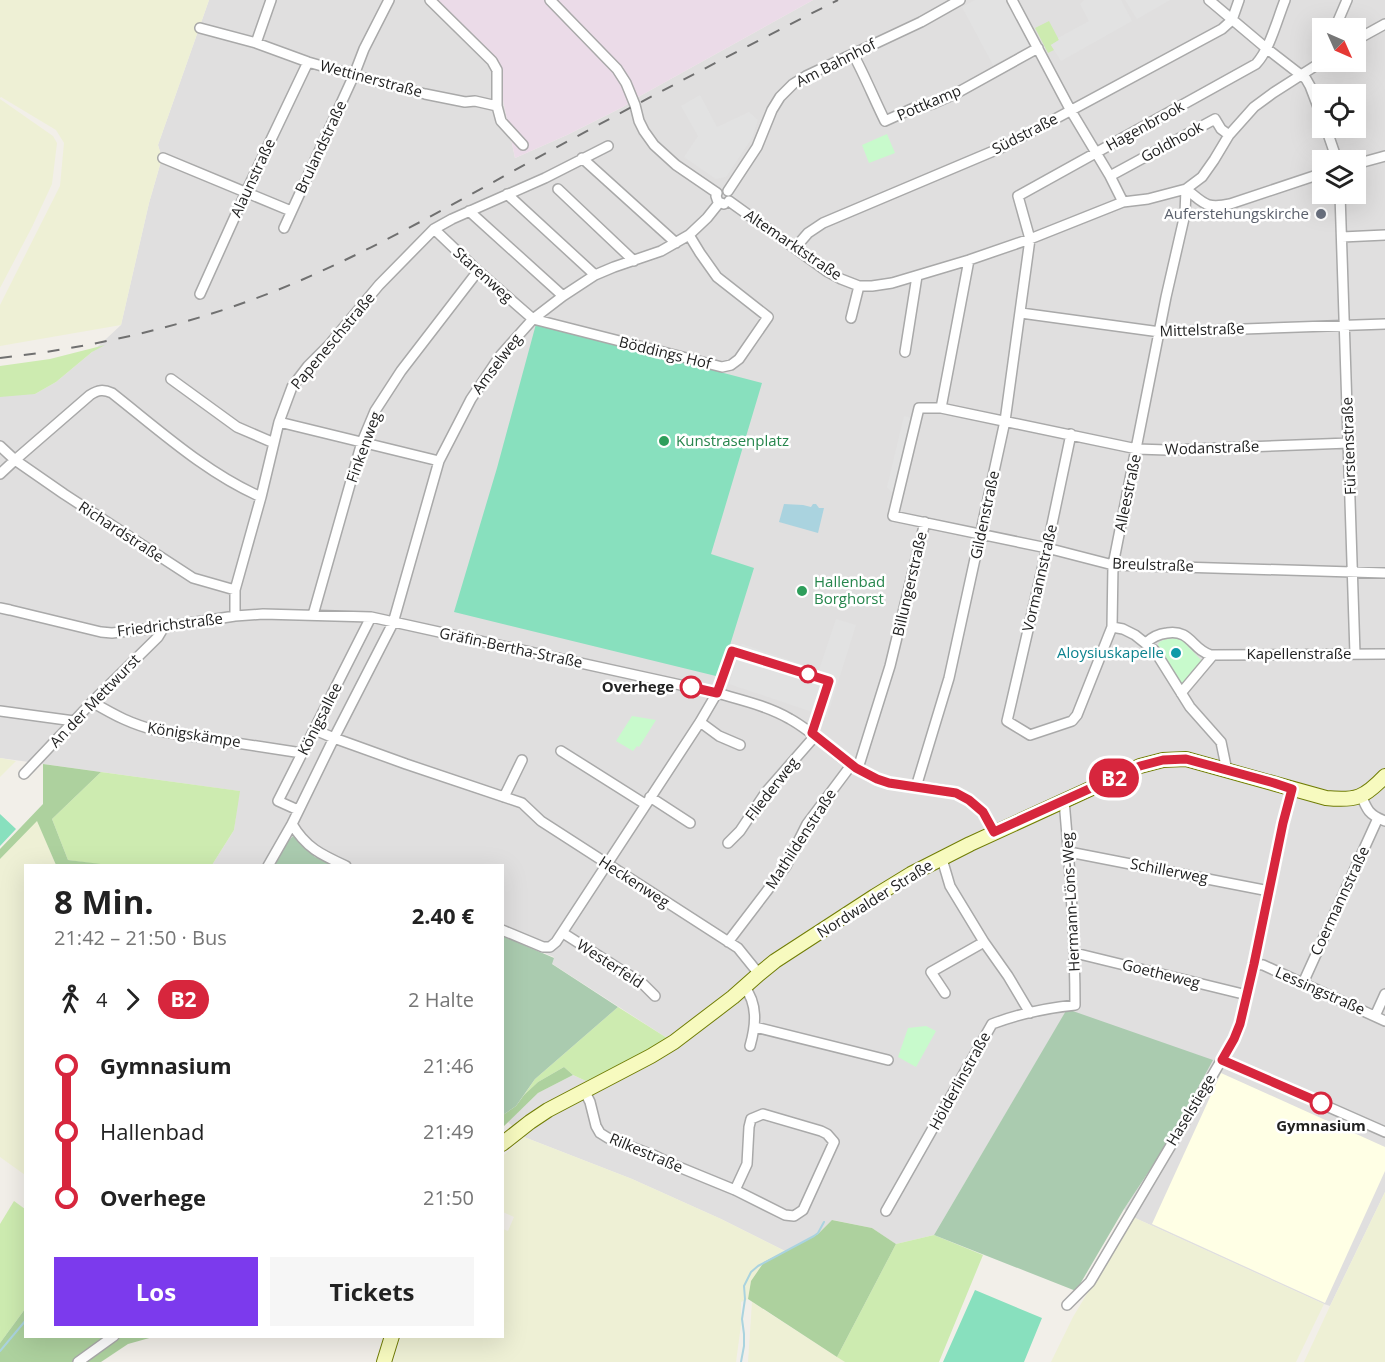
<!DOCTYPE html>
<html lang="de">
<head>
<meta charset="utf-8">
<style>
	:root { --surface:#fff; --page:#f6f6f6; --text:#222; --muted:#767676; --accent:#7c3aed }
	body { margin:0; font-family:"Open Sans",sans-serif; background:var(--page); color:var(--text); height:100vh; display:flex; flex-direction:column; font-size:22px; white-space:nowrap }
	* { box-sizing:border-box; margin:0 }
	p { font-size:20px; color:var(--muted) }
	.icon { flex:none; width:33px; height:33px; fill:none; stroke:currentColor; stroke-width:2; stroke-linecap:round; stroke-linejoin:round }
	.map { position:relative; flex:1; overflow:hidden }
	.sheet { position:absolute; left:24px; top:864px; width:480px; height:474px; display:flex; flex-direction:column; background:var(--surface); border-radius:0px; box-shadow:0 6px 24px #0002 }
	.sheet>* { flex:none }
	.badge { padding:0 12px; border-radius:20px; font-size:21px; line-height:39px }
	.needle { width:39px; rotate:135deg }
	.fabs { position:absolute; left:1312px; top:18px; display:grid; gap:12px }
	.fabs a { display:grid; place-items:center; width:54px; height:54px; border-radius:0px; background:var(--surface); box-shadow:0 6px 24px #0002; font-size:30px }
	.map>.badge { position:absolute; translate:-50% -50%; box-shadow:0 0 0 3px #fff }
	.legs { display:flex; align-items:center; gap:9px; height:66px; padding:0 30px; font-size:20px }
	.legs p { margin-inline-start:auto }
	.overview { display:flex; align-items:center; justify-content:space-between; height:102px; padding:0 30px }
	h1 { font-size:33px; font-weight:700; line-height:45px }
	.action { display:flex; gap:12px; margin-top:auto; padding:12px 30px }
	.action a { flex:1; height:69px; border-radius:0px; background:var(--accent); color:#fff; font-size:24px; font-weight:700; line-height:69px; text-align:center }
	.action a+a { background:var(--page); color:var(--text) }
	ul { padding:0 30px; list-style:none }
	li { display:flex; align-items:center; gap:21px; height:66px; font-size:22px }
	li i { display:grid; place-items:center; width:9px; height:100%; margin:0 8px; background:currentColor }
	li i::after { content:''; width:15px; height:15px; margin:-8px; border:4px solid; border-radius:50%; background:var(--surface) }
	li p { margin-inline-start:auto }
	li:first-child i { background:linear-gradient(#0000 50%,currentColor 0) }
	li:last-child i { background:linear-gradient(currentColor 50%,#0000 0) }
	.map>svg:first-child { display:block }
</style>
</head>
<body>
<div class="map">
<svg width="1385" height="1362" viewBox="0 0 1385 1362">
	<rect width="100%" height="100%" fill="#f2efe9"/>
	<!-- residential -->
	<path fill="#e0dfdf" fill-rule="evenodd" d="M209,0h227l58,57 21,101 52,-23 56,-28 17,-11 173,-96h572v1192l-55,114 -6,-2 -191,-87 -9,-8 45,-68 -102,-131 -133,225 -38,9 -24,-16 -39,-8 -15,14 -33,17 -64,-32 -89,-40 -108,-42 -16,-15 30,-29 35,-18 13,6 62,-29 19,-14 -116,-75 3,-6 -51,-21 -1,-70 -166,-1 -21,-8 -22,-20 -20,28h-61l22,-35 5,-39 -239,-33v-365l35,1 21,-12 36,-30 29,-27 28,-122 13,-45 -4,-13zM1323,28h33v34h-33zM1323,94h33v34h-33zM1323,160h33v34h-33z"/>
	<!-- industrial -->
	<path fill="#ebdbe8" d="M436,0h377l-173,96 -17,11 -56,28 -52,23 -21,-101z"/>
	<!-- education -->
	<path fill="#ffffe5" d="M1221,1073l164,74v24l-60,132 -173,-79z"/>
	<!-- farmland -->
	<path fill="#eef0d5" d="M0,0h209l-51,145 4,13 -13,45 -28,122 -121,21v-41l60,-119 4,-43 -8,-13 -55,-33 -1,1z
		M0,99l53,37 4,7 -5,41 -20,43 -32,61z
		M0,758l16,3 -16,16z
		M37,820l19,45 -30,1 -1,309 -25,-18v-298z
		M524,1137l108,42 89,40 64,32 -21,11 -13,19 -3,18 -7,3v23l-5,37h-343l8,-25 101,-1 1,-107 5,2 6,-14 -11,-5v-56z
		M1385,1192v170h-81l26,-56z
		M1133,1217l191,87 -28,58h-245l22,-45z
		M752,1302l93,60h-97z"/>
	<!-- grass -->
	<path fill="#cdebb0" d="M1049,21l10,19 -8,5 3,5 -6,3 -13,-25z
		M105,345l-13,7 -36,30 -21,12 -35,3v-31l50,-7z
		M101,772l139,19 -6,39 -22,35 -103,1 -41,-6 -16,-41z
		M618,1007l49,31 -19,14 -62,29 -13,-6 -9,-8 -26,15 -14,13 11,-16z
		M14,1201l11,8v100l-25,34v-119z
		M934,1235l49,20 -44,107h-94l-8,-5 59,-113z"/>
	<!-- forest -->
	<path fill="#add19e" d="M43,764l58,8 -49,47 16,41 41,5h-53l-19,-44 -37,38v-10l43,-45z
		M564,1067l9,8 -35,18 -35,34v-12l13,-9 8,-11 14,-13z
		M832,1220l40,8 24,16 -59,113 -89,-58 3,-18 13,-19 54,-28z
		M25,1309l1,27 127,1 -25,7 -27,18h-101v-19z"/>
	<!-- cemetery -->
	<path fill="#aacbaf" d="M293,836l22,21 21,8 -63,1 8,-17z
		M503,936l51,22 -2,6 66,43 -83,72 -19,27 -13,9z
		M1067,1009l146,51 -44,81 -45,68 -48,82 -142,-56z"/>
	<!-- park -->
	<path fill="#c8facc" d="M887,134l8,19 -26,10 -7,-18z
		M1178,638l5,3 19,20 -22,25 -21,-37 -1,-5c4,-6 13,-5 20,-6z
		M632,716l24,4 -17,27 -2,-1 -4,5 -17,-10z
		M926,1026l10,5 -20,36 -18,-10 10,-29z"/>
	<!-- pitch -->
	<path fill="#88e0be" d="M536,324l226,59 -51,171 43,14 -34,109 -266,-65 43,-144z
		M0,814l16,15 -16,17z
		M975,1290l67,28 -18,44h-81z"/>
	<!-- parking -->
	<path fill="#e2e2e2" d="M975,0h30l26,45 -38,20 -31,-58z
		M1084,0h37l11,21 -71,40 -10,-16 8,-5 -1,-2 31,-17 -9,-17z
		M1125,0h45l-33,19z
		M700,95l17,32 32,-15 9,8 -6,18 -26,39 -10,2 -32,-22 14,-21 -17,-30z
		M904,416l8,2 -18,77 -7,-8z
		M836,619l20,6 -29,92 -98,-33 13,-40 77,26z"/>
	<!-- water -->
	<path fill="#aad3df" d="M784,504l19,1 8,2 2,-3h3l3,4h5l-6,25 -39,-11z"/>
	<g fill="none" stroke-linecap="round" stroke-linejoin="round">
		<!-- stream -->
		<path stroke="#aad3df" stroke-width="2" d="M0,1351l26,-31
			M741,1362l3,-16v-12l-2,-15 3,-20 -1,-13 7,-14 7,-6 56,-30 4,-3 6,-11"/>
		<defs>
			<path id="street" d="M430,0l62,61 5,9v36l4,15 22,24
				M550,0l67,69 9,14 9,22 4,16 5,10 10,14 22,20 41,28 -1,3 2,6 6,2
				M1012,0l59,111 39,65 13,26
				M1209,0l57,48 40,31 4,7 13,34
				M200,28l56,15 52,19 52,15 65,17 40,8 10,-1 22,5
				M1345,28l-7,-7 9,-21
				M1356,40l29,-16
				M256,43l15,-43
				M853,54c12,22 21,45 32,67l31,-14 16,-3 23,-10 83,-46
				M1326,128l11,32
				M163,158l128,53
				M582,158l94,85
				M1356,164l29,-8
				M1110,176l105,-57 6,10 8,6
				M558,189l76,72
				M1186,189c18,14 19,20 44,15l93,-31
				M728,191l29,-44 15,-37 8,-13 13,-13 13,-8 115,-54 39,-22
				M507,194l88,81
				M1340,194l15,460
				M729,201l99,71 13,7 18,7h13l20,-3 77,-23 61,-21 93,-37 25,-3 38,-10 16,-12 12,-17 15,-25 25,-28 19,-14 50,-32
				M469,211l94,85
				M284,228l70,-153 10,-26 25,-49
				M434,229l44,42 55,48 189,48 9,-2 8,-6 29,-42 -51,-40 -17,-24 -11,-18
				M1342,237l43,-2
				M795,248l13,-15 15,-10 180,-76 219,-118 10,-9 7,-20
				M200,294l46,-102 62,-130
				M1021,313l139,19 225,-8
				M851,318l8,-32
				M905,352l12,-76
				M171,379l66,48 37,16
				M941,408l28,-148
				M279,422l160,39
				M1071,434l-24,114 -40,173 23,14 42,-14 5,-6 35,-88 1,-62 53,-268 19,-83 1,-25
				M1349,443l-182,7 -30,-1 -196,-41h-22l-26,108 154,32 66,17 272,8
				M0,446l15,14 -15,14
				M235,590l-42,-12 -129,-84 -49,-34 75,-65c8,-5 13,-6 22,-2 47,37 94,80 149,104
				M0,608l10,2 91,22 11,1 52,-6 71,-11 28,-2 108,3 346,76c24,7 51,13 73,26 31,17 54,47 86,60 26,11 72,5 94,21 11,8 18,20 24,33
				M313,615l49,-173 13,-31 26,-40 77,-100
				M235,616v-26l26,-93 18,-75 13,-35 16,-21 21,-21 50,-60 55,-56 18,-10 93,-41 63,-32
				M1112,627l11,2 12,6 20,16 35,56 31,35 6,29
				M1146,643c6,-6 12,-9 21,-10 24,-4 25,17 44,22l174,-1
				M1181,693l32,-38
				M92,702c24,14 39,22 66,29l144,22
				M0,711l74,10
				M700,722l19,14 21,9
				M315,730l19,8 72,26 116,39 19,18 197,127 21,26
				M561,751l84,53
				M856,768l4,-6 30,-96 35,-144
				M24,774l68,-72 66,-65 6,-10
				M916,787l33,-109 56,-257 25,-182 -12,-43 238,-132c14,-15 21,-44 29,-64
				M1361,795c6,15 8,20 24,26
				M504,797l18,-37
				M650,797l40,26
				M298,810l-20,-9 93,-184
				M292,824c14,24 30,31 54,42
				M728,843l12,-12 26,-39 49,-56
				M1069,852l200,39
				M942,859l8,27 34,56 24,34 22,37
				M268,866l24,-42 42,-86 59,-115 46,-162 32,-62 29,-43 33,-37 30,-23 32,-21 19,-8 47,-16 28,-16 18,-17 12,-15
				M502,930l41,17h7l6,-5 144,-220 17,-29
				M563,933l80,51 12,12
				M728,942l58,-76 21,-42 45,-60
				M1075,953l172,42
				M1254,964l9,1 122,56
				M1303,983l75,-165
				M744,986c14,18 12,39 6,60
				M945,993l-14,-21 53,-30
				M1375,1016l10,-22
				M755,1027l133,33
				M1222,1060l163,72
				M584,1090l6,12 6,24 4,7 8,5 45,17 21,10 61,25 50,25 9,1 9,-6 31,-68 -7,-8 -6,-3 -58,-17 -12,5 -2,8 -2,37 -12,26
				M886,1211l106,-187c26,-10 55,-16 83,-19 0,-69 -5,-137 -11,-205
				M1067,1305l23,-23 144,-243 6,-14 7,-30 44,-206
				M78,1362l36,-26"/>
			<path id="secondary" d="M502,1144l28,-22 18,-12 103,-54 23,-14 59,-45 26,-23 16,-13 100,-65 36,-22 59,-30 170,-78 23,-6 23,-1 140,39c30,3 38,0 59,-22
				M384,1362l8,-26"/>
		</defs>
		<!-- street casing -->
		<use href="#street" stroke="#a9a9a9" stroke-width="12"/>
		<!-- secondary casing -->
		<use href="#secondary" stroke="#707d05" stroke-width="16"/>
		<!-- street -->
		<use href="#street" stroke="#fff" stroke-width="9"/>
		<!-- secondary -->
		<use href="#secondary" stroke="#f7fabf" stroke-width="14"/>
		<!-- rail -->
		<path stroke="#707070" stroke-width="2" stroke-dasharray="12 12" stroke-linecap="butt" d="M0,358c108,-12 216,-39 315,-84 80,-36 156,-80 233,-122 96,-52 193,-103 290,-152"/>
	</g>
	<g fill="none" stroke-linecap="round" stroke-linejoin="round">
		<defs>
			<path id="line-1" d="M691,687l26,6 15,-42 97,30 -17,52 44,35 21,11 12,4 67,10 13,7 14,12 11,20 146,-66 23,-6 23,-1 88,24 18,6 -9,34 -29,141 -14,60 -6,15 -12,21 99,43"/>
		</defs>
		<!-- line-1 casing -->
		<use href="#line-1" stroke="#fff" stroke-width="14"/>
		<!-- line-1 -->
		<use href="#line-1" stroke="#d7263d" stroke-width="9"/>
	</g>
	<!-- markers -->
	<circle fill="#6b7280" stroke="#fff" stroke-width="2" cx="1321" cy="214" r="6"/>
	<g fill="#2e9e5b" stroke="#fff" stroke-width="2">
		<circle cx="664" cy="441" r="6"/>
		<circle cx="802" cy="591" r="6"/>
	</g>
	<circle fill="#0f9aa8" stroke="#fff" stroke-width="2" cx="1176" cy="653" r="6"/>
	<g fill="#fff" stroke="#d7263d" stroke-width="3">
		<circle cx="808" cy="674" r="8"/>
		<circle cx="691" cy="687" r="10"/>
		<circle cx="1321" cy="1103" r="10"/>
	</g>
	<g text-anchor="middle" stroke-width="5" stroke-linejoin="round" paint-order="stroke">
		<!-- street labels -->
		<g font-size="15" fill="#222" stroke="#fff">
			<text transform="translate(836 63) rotate(-27)" y="5">Am Bahnhof</text>
			<text transform="translate(371 79) rotate(15)" y="5">Wettinerstraße</text>
			<text transform="translate(929 103) rotate(-23)" y="5">Pottkamp</text>
			<text transform="translate(1145 126) rotate(-29)" y="5">Hagenbrook</text>
			<text transform="translate(1025 134) rotate(-27)" y="5">Südstraße</text>
			<text transform="translate(1172 142) rotate(-29)" y="5">Goldhook</text>
			<text transform="translate(321 147) rotate(-65)" y="5">Brulandstraße</text>
			<text transform="translate(253 178) rotate(-65)" y="5">Alaunstraße</text>
			<text transform="translate(793 245) rotate(34)" y="5">Altemarktstraße</text>
			<text transform="translate(483 275) rotate(42)" y="5">Starenweg</text>
			<text transform="translate(1202 330) rotate(-2)" y="5">Mittelstraße</text>
			<text transform="translate(333 341) rotate(-50)" y="5">Papeneschstraße</text>
			<text transform="translate(665 353) rotate(14)" y="5">Böddings Hof</text>
			<text transform="translate(497 364) rotate(-53)" y="5">Amselweg</text>
			<text transform="translate(1349 446) rotate(-92)" y="5">Fürstenstraße</text>
			<text transform="translate(364 447) rotate(-70)" y="5">Finkenweg</text>
			<text transform="translate(1212 448) rotate(-2)" y="5">Wodanstraße</text>
			<text transform="translate(1128 493) rotate(-78)" y="5">Alleestraße</text>
			<text transform="translate(985 515) rotate(-78)" y="5">Gildenstraße</text>
			<text transform="translate(121 532) rotate(33)" y="5">Richardstraße</text>
			<text transform="translate(1153 565) rotate(2)" y="5">Breulstraße</text>
			<text transform="translate(1040 578) rotate(-77)" y="5">Vormannstraße</text>
			<text transform="translate(910 584) rotate(-77)" y="5">Billungerstraße</text>
			<text transform="translate(170 625) rotate(-7)" y="5">Friedrichstraße</text>
			<text transform="translate(511 648) rotate(12)" y="5">Gräfin-Bertha-Straße</text>
			<text x="1299" y="659">Kapellenstraße</text>
			<text transform="translate(95 701) rotate(-46)" y="5">An der Mettwurst</text>
			<text transform="translate(320 719) rotate(-63)" y="5">Königsallee</text>
			<text transform="translate(194 735) rotate(9)" y="5">Königskämpe</text>
			<text transform="translate(772 789) rotate(-52)" y="5">Fliederweg</text>
			<text transform="translate(801 839) rotate(-57)" y="5">Mathildenstraße</text>
			<text transform="translate(1169 871) rotate(11)" y="5">Schillerweg</text>
			<text transform="translate(634 882) rotate(33)" y="5">Heckenweg</text>
			<text transform="translate(875 899) rotate(-32)" y="5">Nordwalder Straße</text>
			<text transform="translate(1340 901) rotate(-65)" y="5">Coermannstraße</text>
			<text transform="translate(1071 902) rotate(-93)" y="5">Hermann-Löns-Weg</text>
			<text transform="translate(610 964) rotate(33)" y="5">Westerfeld</text>
			<text transform="translate(1161 974) rotate(14)" y="5">Goetheweg</text>
			<text transform="translate(1320 991) rotate(24)" y="5">Lessingstraße</text>
			<text transform="translate(960 1081) rotate(-61)" y="5">Hölderlinstraße</text>
			<text transform="translate(1191 1110) rotate(-59)" y="5">Haselstiege</text>
			<text transform="translate(646 1153) rotate(23)" y="5">Rilkestraße</text>
		</g>
		<!-- worship labels -->
		<g font-size="15" fill="#5b616d" stroke="#fff" text-anchor="end">
			<text x="1309" y="219">Auferstehungskirche</text>
		</g>
		<!-- leisure labels -->
		<g font-size="15" fill="#27864d" stroke="#fff" text-anchor="start">
			<text x="676" y="446">Kunstrasenplatz</text>
			<text x="814" y="587">Hallenbad<tspan x="814" dy="17">Borghorst</tspan></text>
		</g>
		<!-- culture labels -->
		<g font-size="15" fill="#0d838f" stroke="#fff" text-anchor="end">
			<text x="1164" y="658">Aloysiuskapelle</text>
		</g>
		<!-- stop labels -->
		<g font-size="15" font-weight="bold" fill="#222" stroke="#fff" text-anchor="end">
			<text x="674" y="692">Overhege</text>
			<text x="1321" y="1131" text-anchor="middle">Gymnasium</text>
		</g>
	</g>
</svg>
<div class="fabs">
<a><svg class="needle" viewBox="-14 -14 28 28"><path d="M0-13l5 13h-10z" fill="#e53935"/><path d="M0 13l5-13h-10z" fill="#767676"/></svg></a>
<a><svg class="icon" aria-label="locate" viewBox="0 0 24 24"><circle cx="12" cy="12" r="6"/><path d="M12 2v4M12 18v4M2 12h4M18 12h4"/></svg></a>
<a><svg class="icon" aria-label="layers" viewBox="0 0 24 24"><path d="M12 4l9 5-9 5-9-5zM3 14l9 5 9-5"/></svg></a>
</div>
<b class="badge" style="left:1114px;top:778px;background:#d7263d;color:#fff">B2</b>
<section class="sheet">
<div class="overview"><div><h1>8 Min.</h1><p>21:42 – 21:50 · Bus</p></div><b>2.40 €</b></div>
<div class="legs"><svg class="icon" aria-label="walk" viewBox="0 0 24 24"><circle cx="13" cy="4" r="2"/><path d="M13 8l-2 6 4 7M11 14l-3 7M7 12l3-4h3l4 4"/></svg>4<svg class="icon" aria-label="forward" viewBox="0 0 24 24"><path d="M9 5l7 7-7 7"/></svg><b class="badge" style="background:#d7263d;color:#fff">B2</b><p>2 Halte</p></div>
<ul>
<li><i style="color:#d7263d"></i><b>Gymnasium</b><p>21:46</p></li>
<li><i style="color:#d7263d"></i><span>Hallenbad</span><p>21:49</p></li>
<li><i style="color:#d7263d"></i><b>Overhege</b><p>21:50</p></li>
</ul>
<div class="action"><a>Los</a><a>Tickets</a></div>
</section>
</div>
</body>
</html>
